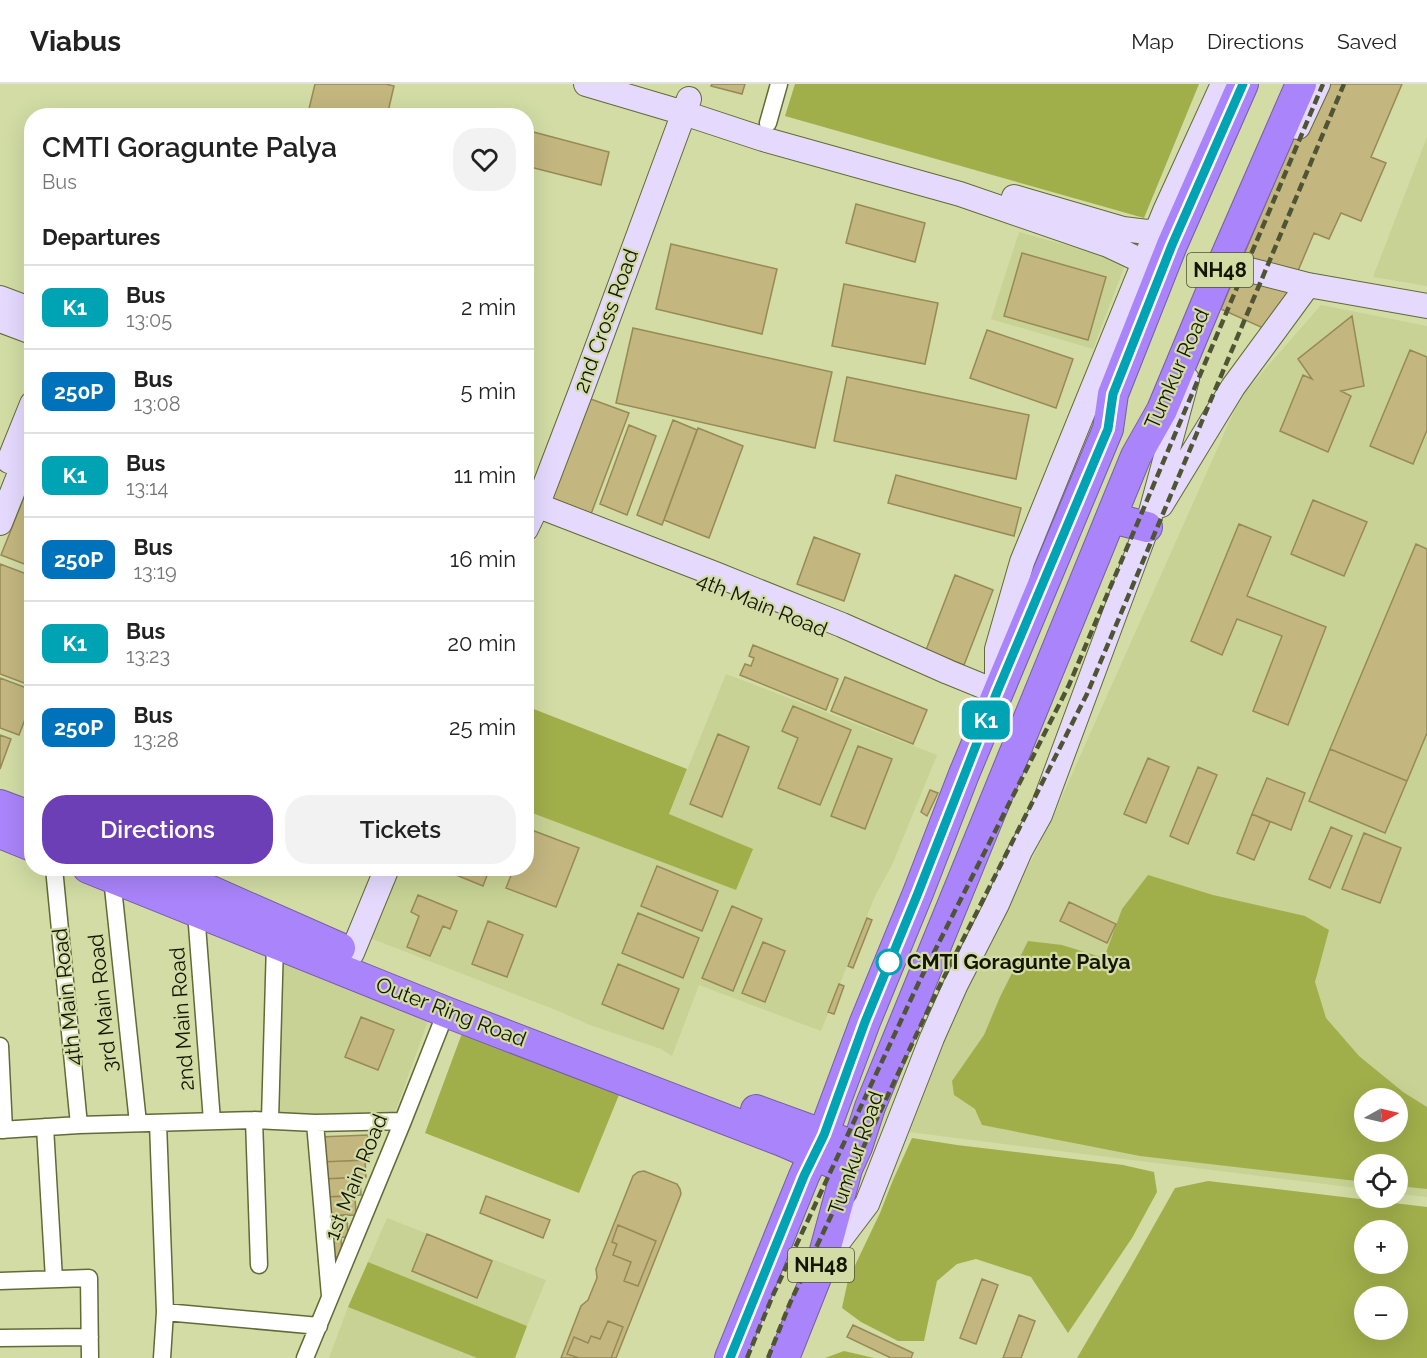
<!DOCTYPE html>
<html lang="en">
<head>
<meta charset="utf-8">
<style>
	:root { --surface:#fff; --page:#f2f2f2; --text:#222; --muted:#767676; --line:#e0e0e0; --accent:#6c3fb7 }
	body { margin:0; font-family:Raleway,sans-serif; background:var(--page); color:var(--text); height:100vh; display:flex; flex-direction:column; font-size:22px; white-space:nowrap }
	* { box-sizing:border-box; margin:0 }
	p { font-size:20px; color:var(--muted) }
	.icon { flex:none; width:33px; height:33px; fill:none; stroke:currentColor; stroke-width:2; stroke-linecap:round; stroke-linejoin:round }
	.map { position:relative; flex:1; overflow:hidden }
	.details { position:absolute; left:24px; top:24px; width:510px; height:768px; display:flex; flex-direction:column; background:var(--surface); border-radius:24px; box-shadow:0 6px 24px #0002 }
	.details>* { flex:none }
	.badge { padding:0 12px; border-radius:9px; font-size:21px; line-height:39px }
	.needle { width:39px; rotate:82deg }
	.controls { position:absolute; left:1354px; top:1004px; display:grid; gap:12px }
	.controls a { display:grid; place-items:center; width:54px; height:54px; border-radius:50%; background:var(--surface); box-shadow:0 6px 24px #0002; font-size:30px }
	.map>.badge { position:absolute; translate:-50% -50%; box-shadow:0 0 0 3px #fff }
	h2 { padding:0 18px; font-size:22px; line-height:54px }
	.round { display:grid; place-items:center; flex:none; width:63px; height:63px; border-radius:24px; background:var(--page) }
	.head { display:flex; align-items:center; justify-content:space-between; height:102px; padding:0 18px }
	h1 { font-size:28px; font-weight:600; line-height:45px }
	.cta { display:flex; gap:12px; margin-top:auto; padding:12px 18px }
	.cta a { flex:1; height:69px; border-radius:24px; background:var(--accent); color:#fff; font-size:24px; font-weight:600; line-height:69px; text-align:center }
	.cta a+a { background:var(--page); color:var(--text) }
	ul { padding:0; list-style:none }
	li { display:flex; align-items:center; gap:18px; height:84px; padding:0 18px; border-top:2px solid var(--line) }
	li div { flex:1 }
	li b { display:block; font-size:22px }
	li em { font-style:normal }
	li .badge { min-width:66px; font-weight:700; text-align:center }
	header { display:flex; align-items:center; gap:36px; box-sizing:border-box; height:84px; padding:0 30px; background:var(--surface); border-bottom:2px solid var(--line) }
	header strong { font-size:28px }
	nav { display:flex; gap:33px; margin-inline-start:auto; font-size:21px }
	.map>svg:first-child { display:block }
</style>
</head>
<body>
<header>
<strong>Viabus</strong>
<nav><a>Map</a><a>Directions</a><a>Saved</a></nav>
</header>
<div class="map">
<svg width="1427" height="1274" viewBox="0 0 1427 1274">
	<rect width="100%" height="100%" fill="#d2dca4"/>
	<!-- built -->
	<path fill="#c7d294" fill-rule="evenodd" d="M1427,53v149l-54,-9z
		M1019,148l107,30 -33,87 -102,-30z
		M1321,221l106,21v871l-29,-3v-30h-33v25l-456,-57 40,-106 103,-207 188,-421zM1365,1014h33v33h-33z
		M726,590l211,81 -45,110 -17,31 -54,135 -122,-46 -27,71 -11,-7 -71,-24 -34,-15 -186,-72 29,-69 127,-1 1,-57 209,79 16,-41 -83,-34z
		M282,876l146,61 -35,97 -116,-3z
		M387,1134l159,62 -19,46 -159,-64z
		M348,1223l129,51h-148z"/>
	<!-- green -->
	<path fill="#a1af4b" fill-rule="evenodd" d="M795,0h404l-55,134 -359,-102z
		M526,622l161,63 -18,45 84,35 -17,41 -209,-79z
		M1148,791l65,20 92,21 24,14 -14,52 11,36 33,38 44,36 24,15v82l-29,-3v-22h-33v18l-225,-26 -158,-31 -7,-16 -21,-14 -2,-14 32,-46 16,-38 28,-56 34,4 42,13 18,-49zM1365,1014h33v33h-33z
		M464,944l157,62 -42,103 -154,-60z
		M912,1054l45,7 166,20 31,7 3,20 -25,46 -64,95 -37,-56 -55,-18 -19,5 -20,17 -13,60h-26l-37,-19 -19,-14 6,-28 32,-67 13,-33z
		M1208,1097l219,26v151h-350l53,-90 45,-80zM1365,1146h33v33h-33zM1365,1212h33v33h-33z
		M368,1178l159,64 -12,32h-38l-129,-51z
		M844,1267l30,7h-49z"/>
	<!-- building -->
	<path fill="#c3b67f" stroke="#978a55" stroke-width="1.5" d="M315,0h71l8,2 -7,30h-68l-11,-3z
		M712,0h33l-3,10 -31,-8z
		M1316,0h86l-31,73 15,6 -25,58 -20,-8 -12,26 -15,-6 -42,99 -51,-23z
		M526,46l83,22 -8,33 -75,-19z
		M856,120l69,19 -10,39 -69,-19z
		M671,160l106,25 -15,65 -106,-25z
		M1022,169l84,24 -18,63 -84,-24z
		M844,200l94,19 -13,61 -93,-18z
		M1352,232l12,70 -23,5 10,5 -23,56 -48,-21 23,-56 9,4 -14,-20z
		M633,244l199,44 -17,76 -199,-45z
		M987,246l86,29 -17,49 -86,-30z
		M1410,266l17,7v73l-14,34 -43,-18z
		M847,293l182,38 -13,64 -182,-38z
		M588,314l41,15 -38,101 -41,-16z
		M673,336l24,10 -35,95 -25,-10z
		M629,341l27,11 -29,79 -27,-11z
		M698,344l45,18 -34,92 -45,-18z
		M896,391l125,33 -7,28 -126,-33z
		M32,393v90l-31,-12z
		M1313,416l54,22 -23,54 -53,-22z
		M1239,440l32,13 -24,59 79,31 -38,98 -35,-14 29,-75 -45,-17 -15,36 -31,-14z
		M814,453l46,17 -16,47 -47,-17z
		M1416,460l11,5v184l-20,48 -77,-32z
		M0,480l32,12v110l-32,-12z
		M955,491l38,15 -29,75 -38,-15z
		M753,561l85,34 -12,31 -86,-35 5,-11 6,2 3,-8 -5,-2z
		M845,593l82,33 -14,34 -82,-33z
		M0,594l32,12v11l-13,34 -19,-7z
		M793,622l58,24 -31,75 -42,-17 20,-50 -16,-7z
		M718,650l31,13 -27,70 -32,-13z
		M0,651l11,4 -11,30z
		M858,662l34,13 -27,70 -34,-13z
		M1330,665l77,32 -22,52 -76,-32z
		M1148,674l21,9 -23,56 -22,-9z
		M1198,683l19,8 -29,69 -18,-8z
		M1267,694l38,15 -14,37 -39,-16z
		M930,706l8,3 -11,23 -6,-4z
		M1252,730l18,8 -16,38 -17,-7z
		M1331,743l21,9 -22,52 -21,-9z
		M529,745l50,19 -23,59 -50,-19 8,-20h12v-33z
		M1364,749l37,15 -21,55 -38,-14z
		M657,782l61,25 -16,40 -61,-25z
		M439,784h51l-7,18z
		M418,811l39,16 -7,18 -7,-3 -13,30 -23,-9 12,-31 -8,-4z
		M1069,818l47,22 -9,19 -47,-22z
		M732,822l30,13 -29,72 -31,-13z
		M638,829l61,25 -16,40 -61,-25z
		M867,834l5,2 -19,48 -5,-2z
		M488,837l35,14 -16,42 -35,-13z
		M763,858l22,9 -20,51 -23,-9z
		M618,880l61,25 -16,40 -61,-25z
		M839,900l5,2 -10,28 -6,-2z
		M361,933l33,13 -16,40 -33,-13z
		M368,1051l1,25 -49,2 -1,-25z
		M365,1076l1,17 -43,2 -1,-17z
		M644,1087l33,13 3,5 1,5 -65,164h-55l20,-52 7,-6 9,-22 -1,-9 37,-93 5,-4z
		M360,1093l1,18 -36,2 -1,-18z
		M355,1112l1,19 -30,1 -1,-19z
		M486,1112l64,24 -7,18 -63,-25z
		M347,1131l1,22 -21,1 -1,-22z
		M618,1141l38,16 -18,45 -14,-5 7,-19 -18,-7 4,-11 -5,-2z
		M427,1150l65,27 -15,37 -65,-27z
		M341,1153l1,20h-14l-1,-19z
		M982,1195l16,6 -22,59 -16,-6z
		M1019,1231l16,6 -14,37h-18z
		M608,1237l15,6 -12,31h-32l-12,-4 7,-17 14,6 3,-7 9,3z
		M853,1241l60,28 -2,5h-20l-44,-21z"/>
	<g fill="none" stroke-linecap="round" stroke-linejoin="round">
		<defs>
			<path id="street" d="M768,39l11,-39
				M54,784l25,257
				M112,794l26,245
				M196,828l16,209
				M0,962l4,84
				M254,1036l5,145
				M270,1036l5,-177
				M158,1039l7,189 -3,46
				M315,1039l15,173
				M45,1043l9,152
				M0,1046l79,-5 175,-5 61,3 88,-2
				M0,1197l89,-3 1,80
				M165,1228l154,14
				M0,1254l90,-1
				M305,1274l98,-237 43,-109"/>
			<path id="secondary" d="M586,0l98,29 79,26 197,55 148,51 36,17
				M1298,43l20,-43
				M1014,113l109,32 24,3 11,-2
				M1234,182l74,19 119,21
				M0,214l32,12
				M0,236l32,12
				M9,377l23,-57
				M526,417l189,73 127,51 106,47 49,20v-43l25,-87 143,-351 58,-127
				M1161,421l72,-118 75,-102
				M0,439l32,-80
				M526,445l11,-23 44,-115 108,-292
				M352,869l35,-85
				M826,1174l41,-54 65,-166 24,-54 41,-80 23,-53 20,-36 107,-288 40,-148"/>
			<path id="highway" d="M1112,434l35,9
				M0,721l32,12
				M0,749l32,13
				M88,784l358,144 336,129 51,22
				M159,784l181,80
				M756,1026l85,31
				M730,1274l74,-182 19,-41 42,-113 53,-129 46,-119 144,-345 5,-35 59,-149 71,-161
				M784,1274l37,-93 26,-96 10,-22 13,-40 266,-651 26,-46 64,-154 75,-172"/>
		</defs>
		<!-- street casing -->
		<use href="#street" stroke="#626a37" stroke-width="19"/>
		<!-- secondary casing -->
		<use href="#secondary" stroke="#626a37" stroke-width="26"/>
		<!-- highway casing -->
		<use href="#highway" stroke="#745ea4" stroke-width="32"/>
		<!-- street -->
		<use href="#street" stroke="#fff" stroke-width="16"/>
		<!-- secondary -->
		<use href="#secondary" stroke="#e5dafe" stroke-width="24"/>
		<!-- highway -->
		<use href="#highway" stroke="#a984fa" stroke-width="30"/>
		<!-- rail -->
		<path stroke="#4f5435" stroke-width="4.5" stroke-dasharray="9 4.5" stroke-linecap="butt" d="M747,1274l26,-63 146,-313 150,-297 254,-601
			M768,1274l22,-55 147,-312 150,-297 257,-610"/>
	</g>
	<g fill="none" stroke-linecap="round" stroke-linejoin="round">
		<defs>
			<path id="line" d="M730,1274l74,-182 20,-41 41,-113 53,-129 79,-201 111,-263 5,-35 59,-149 71,-161"/>
		</defs>
		<!-- line casing -->
		<use href="#line" stroke="#fff" stroke-width="14"/>
		<!-- line -->
		<use href="#line" stroke="#00a3b4" stroke-width="9"/>
	</g>
	<!-- markers -->
	<circle fill="#fff" stroke="#00a3b4" stroke-width="3" cx="889" cy="878" r="12"/>
	<g text-anchor="middle" stroke-width="4.5" stroke-linejoin="round" paint-order="stroke">
		<!-- shield labels -->
		<g fill="#d2dca4" stroke="#4c5133" stroke-width="1.5">
			<rect x="1187" y="169" width="66" height="34" rx="4.5"/>
			<rect x="788" y="1164" width="66" height="34" rx="4.5"/>
		</g>
		<g font-size="20" font-weight="bold" fill="#131603">
			<text x="1220" y="193">NH48</text>
			<text x="821" y="1188">NH48</text>
		</g>
		<!-- street labels -->
		<g font-size="21" fill="#131603" stroke="#d2dca4">
			<text transform="translate(606 237) rotate(-70)" y="7">2nd Cross Road</text>
			<text transform="translate(1177 285) rotate(-66)" y="7">Tumkur Road</text>
			<text transform="translate(762 521) rotate(22)" y="7">4th Main Road</text>
			<text transform="translate(67 913) rotate(-96)" y="7">4th Main Road</text>
			<text transform="translate(103 919) rotate(-96)" y="7">3rd Main Road</text>
			<text transform="translate(451 928) rotate(21)" y="7">Outer Ring Road</text>
			<text transform="translate(182 935) rotate(-94)" y="7">2nd Main Road</text>
			<text transform="translate(856 1069) rotate(-71)" y="7">Tumkur Road</text>
			<text transform="translate(356 1093) rotate(-68)" y="7">1st Main Road</text>
		</g>
		<!-- stop labels -->
		<g font-size="21" font-weight="bold" fill="#131603" stroke="#d2dca4" text-anchor="start">
			<text x="907" y="885">CMTI Goragunte Palya</text>
		</g>
	</g>
</svg>
<div class="controls">
<a><svg class="needle" viewBox="-14 -14 28 28"><path d="M0-13l5 13h-10z" fill="#e53935"/><path d="M0 13l5-13h-10z" fill="#767676"/></svg></a>
<a><svg class="icon" aria-label="locate" viewBox="0 0 24 24"><circle cx="12" cy="12" r="6"/><path d="M12 2v4M12 18v4M2 12h4M18 12h4"/></svg></a>
<a>+</a>
<a>−</a>
</div>
<b class="badge" style="left:986px;top:636px;background:#00a3b4;color:#fff">K1</b>
<section class="details">
<div class="head"><div><h1>CMTI Goragunte Palya</h1><p>Bus</p></div><a class="round"><svg class="icon" aria-label="heart" viewBox="0 0 24 24"><path d="M12 20l-8-8c-3-5 5-10 8-4 3-6 11-1 8 4z"/></svg></a></div>
<h2>Departures</h2>
<ul>
<li><span class="badge" style="background:#00a3b4;color:#fff">K1</span><div><b>Bus</b><p>13:05</p></div><em>2 min</em></li>
<li><span class="badge" style="background:#0072bc;color:#fff">250P</span><div><b>Bus</b><p>13:08</p></div><em>5 min</em></li>
<li><span class="badge" style="background:#00a3b4;color:#fff">K1</span><div><b>Bus</b><p>13:14</p></div><em>11 min</em></li>
<li><span class="badge" style="background:#0072bc;color:#fff">250P</span><div><b>Bus</b><p>13:19</p></div><em>16 min</em></li>
<li><span class="badge" style="background:#00a3b4;color:#fff">K1</span><div><b>Bus</b><p>13:23</p></div><em>20 min</em></li>
<li><span class="badge" style="background:#0072bc;color:#fff">250P</span><div><b>Bus</b><p>13:28</p></div><em>25 min</em></li>
</ul>
<div class="cta"><a>Directions</a><a>Tickets</a></div>
</section>
</div>
</body>
</html>
